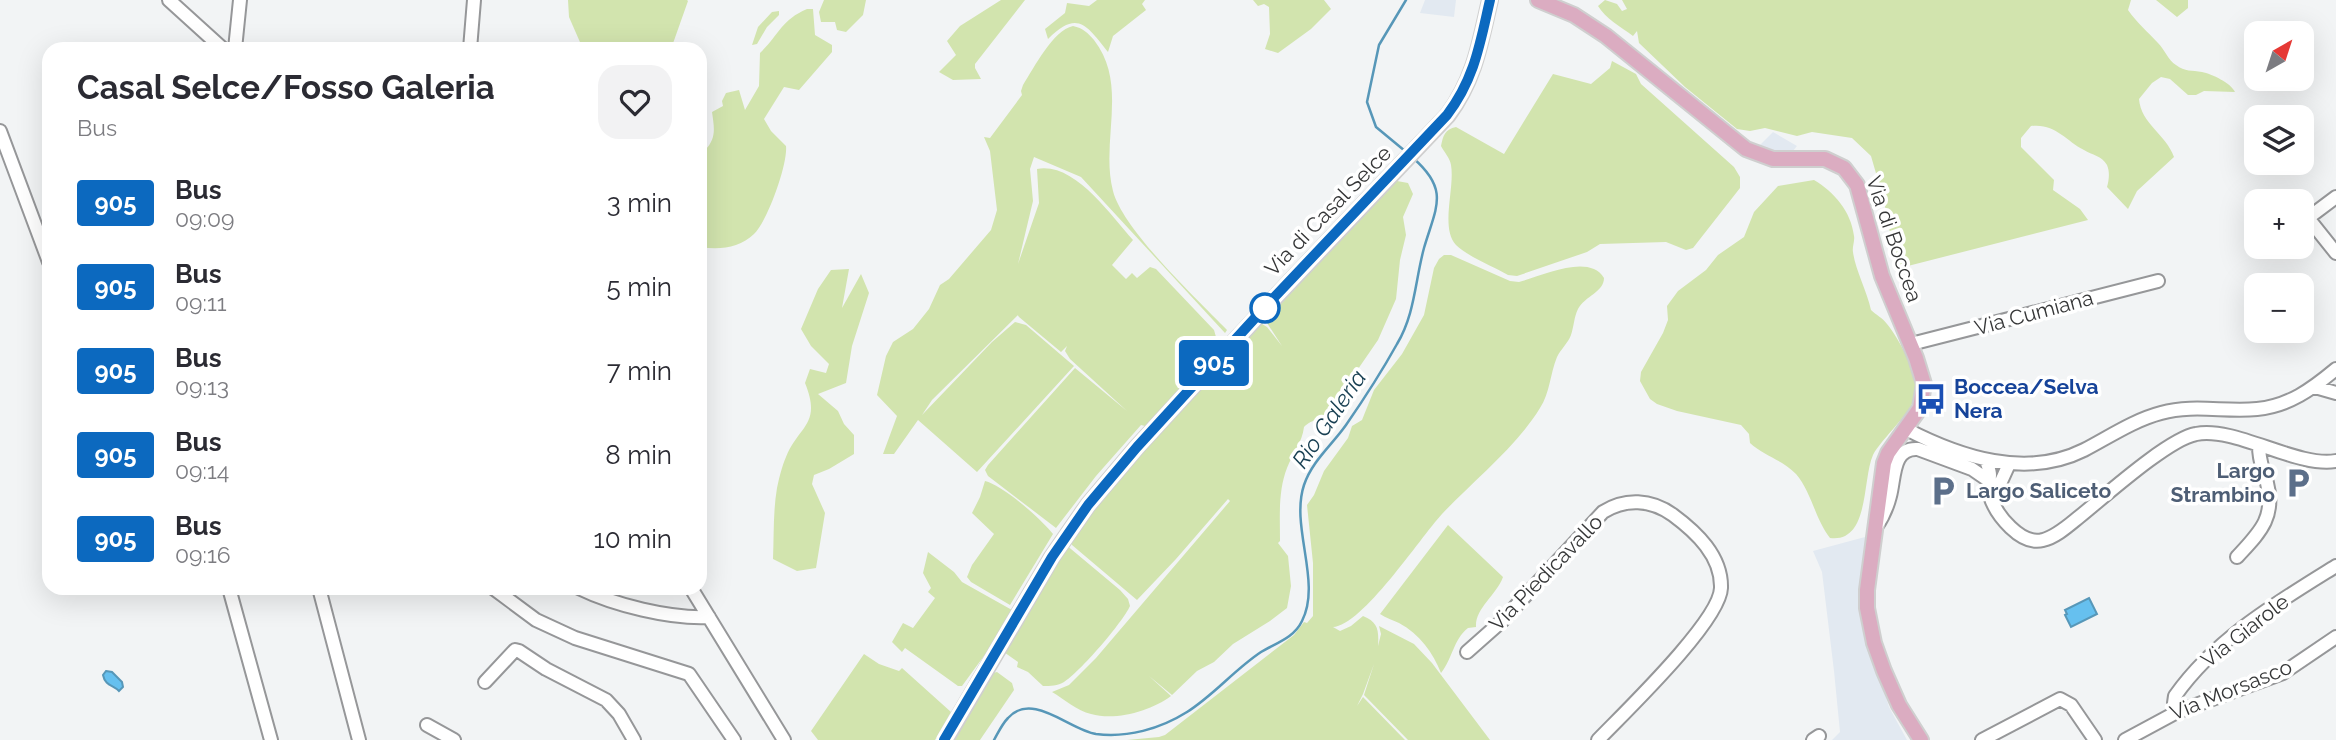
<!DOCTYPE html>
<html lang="it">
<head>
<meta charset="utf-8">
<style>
	:root { --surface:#fff; --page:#f2f2f3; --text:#2b2b33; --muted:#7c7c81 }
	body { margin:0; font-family:Raleway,sans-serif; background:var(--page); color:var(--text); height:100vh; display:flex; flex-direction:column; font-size:26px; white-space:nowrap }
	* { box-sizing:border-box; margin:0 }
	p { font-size:23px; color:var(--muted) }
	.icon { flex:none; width:38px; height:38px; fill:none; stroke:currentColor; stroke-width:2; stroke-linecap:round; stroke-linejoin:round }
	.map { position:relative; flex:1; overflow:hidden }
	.details { position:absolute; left:42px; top:42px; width:665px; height:553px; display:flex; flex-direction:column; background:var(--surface); border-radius:21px; box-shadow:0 7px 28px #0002 }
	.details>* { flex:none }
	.badge { padding:0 14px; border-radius:5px; font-size:24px; line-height:46px }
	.needle { width:46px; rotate:39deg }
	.tools { position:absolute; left:2244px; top:21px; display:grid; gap:14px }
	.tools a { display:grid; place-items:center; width:70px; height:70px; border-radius:14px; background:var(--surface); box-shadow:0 7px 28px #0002; font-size:35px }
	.map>.badge { position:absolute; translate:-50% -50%; box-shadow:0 0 0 4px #fff }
	.round { display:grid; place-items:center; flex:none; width:74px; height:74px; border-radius:21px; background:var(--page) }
	.headline { display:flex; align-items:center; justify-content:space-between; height:119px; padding:0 35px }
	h1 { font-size:33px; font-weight:700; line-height:52px }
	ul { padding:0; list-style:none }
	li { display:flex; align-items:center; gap:21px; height:84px; padding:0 35px }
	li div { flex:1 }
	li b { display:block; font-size:26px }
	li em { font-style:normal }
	li .badge { min-width:77px; font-weight:700; text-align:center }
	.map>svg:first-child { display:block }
</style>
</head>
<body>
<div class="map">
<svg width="2336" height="740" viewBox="0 0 2336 740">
	<rect width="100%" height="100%" fill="#f2f4f5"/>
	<!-- built -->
	<path fill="#e2e9f1" d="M1425,0h31l-2,17 -34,-4z
		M1773,132l24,14 -9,11 -32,-8z
		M1865,537v94l24,76 18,33h-75l8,-8 -6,-61 -12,-99 -9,-21z"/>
	<!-- green -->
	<path fill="#d2e4ae" d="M568,0h119l1,1 -17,48h-88l-14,-32z
		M824,0h42l-3,15 -17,17 -9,-2 -2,-8h-14l-2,-10z
		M1001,0h24l-50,64v4l6,11 -28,1 -14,-8 17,-17 -9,-14 13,-15z
		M1097,0h48l-3,4 4,6 -33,26 -5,16c-21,-26 -30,-43 -60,-13l-3,-10 20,-16 2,-10 22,3z
		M1253,0h71l7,9 -20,20 -33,24 -13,-4 5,-15 -1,-27 -5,-3 -6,2z
		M1605,0l12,4 5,7 5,-2 -5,-9h509l-3,10c9,13 20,22 30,33 7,7 10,17 18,22 9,7 16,5 26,7 10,2 29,11 33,20l-31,-1 -8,4h-8l-18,-16 -9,-2 -9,6 -13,16c2,25 27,35 35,58l-37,34 -9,18 -21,-22c2,-7 3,-15 0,-22 -5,-9 -15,-10 -23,-15 -19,-10 -29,-27 -53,-24l-10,12v9l33,33 -1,10 27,19 8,11 -188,48 -4,-3 -12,-64 -13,-45 -19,-18 -40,-6 -15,4 -32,-8 -15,3 -13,-2 -52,-42 -46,-44 -2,-12 -4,5c-12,-9 -28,-18 -35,-30z
		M2156,0h32v8l-11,9z
		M807,9h6l2,26 17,10v7l-33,38 -15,-3 -20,32 7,12 15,15c2,18 -19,76 -32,88 -14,14 -35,16 -53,13l-1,-98 5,1c12,-12 9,-23 7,-38l11,-6 -1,-5 4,-8 13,-3 6,20 14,-24 1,-33c19,-18 21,-33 47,-44z
		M779,11v4l-12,12 -10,17 -5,1 6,-18 14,-15z
		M1073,26c10,2 15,7 21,14 35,45 6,101 19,151 10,39 84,108 114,139l-2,3 -144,-156 -47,-20 -4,12 3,32 -15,63 21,-61 -2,-34c38,-7 73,46 96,71l-21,25 14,14 6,-6 5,5 13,-11 6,2 58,61 4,14 -12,17 -61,65 -4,-1 -45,51 -40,52 -68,-52 -3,-6 3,-5 87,-97 52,43 -57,-52 -5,-8 2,-5 -6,6 -42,-35 -13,-20 12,18 -86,85 -10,15 70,-73 23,-20 11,3 48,41 -97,106 -59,-52 -24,34h-11l14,-38 -20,-21 9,-39 7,-14 20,-13 16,-20 11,-24 9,-6 42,-49 6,-20 -7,-59 -6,-14 6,1 32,-43 -1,-4 2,-6c11,-17 30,-55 50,-59z
		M1612,61l24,13 5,10 93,83 6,10v11l-47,60 -7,2 -20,-8 -66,2 -13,8 -70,24 -9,-1c-14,-8 -41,-19 -52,-30 -16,-17 -1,-57 -5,-80 -1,-7 -7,-13 -10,-19 2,-10 4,-17 15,-19l48,27 49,-80 38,10 19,-16z
		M1814,180c20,12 37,31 40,56 1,5 -2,11 -1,16 2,17 14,39 18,58 5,5 12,8 16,14 13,16 30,49 29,69 -2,18 -35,46 -43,62 -11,24 -3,88 -43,83 -15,-19 -18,-45 -34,-64 -13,-14 -32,-18 -46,-31l-1,-9 -8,-9 -64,-14 -20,-7 -7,-5 -10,-18 1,-9 22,-39 5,-13 -1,-14 11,-15 28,-21 12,-15 26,-18 10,-25 24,-26z
		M1397,181l11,2 5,11 -10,23 3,18 -6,25 -4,39 -18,41 -42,61h-9l3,5c-5,15 -18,12 -26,21 -2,16 -11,26 -17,41 -9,23 -7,49 -7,73l-2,2 10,13 3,30 -4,22 -17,13 -37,23 -19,18 -17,9 -25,24 -23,-19 22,20c-20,15 -55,25 -80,18 -14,-3 -27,-15 -39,-22l17,-7 27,-27 134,-157 -2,-2 -52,60 -39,41 -65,-55 -2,-4c18,-26 61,-88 87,-103l-2,-3 107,-111 5,3 15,19 -15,-23 6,-11z
		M1444,255h7l59,26 9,1c23,-6 70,-29 85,-4 0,14 -19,18 -26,31 -4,8 -4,17 -7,26 -3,8 -10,14 -14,22 -7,17 -7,36 -17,51 -23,38 -67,73 -98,106 -22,24 -80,112 -109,113l7,4 11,-5 12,-10c15,6 16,14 15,30l3,-12 -2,-8 35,18 18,19 58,77h-82l-44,-45 10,-31 -11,30 -6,12 6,-9 42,43h-278l32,-3 6,-2 129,-100 10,-13 3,1 6,-7v-53l-6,-58 7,-10 10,-24 24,-33 4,-12 10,-6 12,-30 28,-36 22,-39 10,-47 5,-9z
		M849,269l-7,39 19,-34 8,19 -17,53 -6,37 -28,11 20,17 6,13 10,11v19l-25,15 -15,6 -2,9 13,29 -9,55 -19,3 -24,-12c1,-23 0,-48 4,-71 2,-10 5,-22 9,-31 13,-32 36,-32 19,-74l5,-14 16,4 3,-9 -18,-18 -10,-17 17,-40 13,-19z
		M985,481c19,5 55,37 68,53l-43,71 -39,-23 -4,-5 5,-12 22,-31 -22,-21 8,-16z
		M1448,525l55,52c-7,19 -28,31 -27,50l-8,1c-15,12 -15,30 -27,45 -8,-20 -21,-39 -42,-50 -6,-3 -13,-5 -19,-9z
		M1065,544l55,46 8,9 2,7c-7,16 -51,67 -66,76 -6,4 -14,4 -21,4l-15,-14 -11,-5 1,-5 -17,-12z
		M928,552l26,20 8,10 50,28 -23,39 -27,37h-4l-53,-38 -3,4 -10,-10 11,-19 10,5 22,-30 -7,-6 3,-4 -8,-15z
		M864,654l15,10 20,7 3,-3 49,44 -16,28h-117l-7,-9z
		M997,672l15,11 2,7 -34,50h-26l39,-67z"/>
	<!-- water -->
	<path fill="#66c0ef" stroke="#5797b8" stroke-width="2" d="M2089,598l8,16 -26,13 -6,-12 2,-1 -2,-4z
		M106,671l6,1 10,10 1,5 -4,4c-5,-6 -14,-5 -16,-16z"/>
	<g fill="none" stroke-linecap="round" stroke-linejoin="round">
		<!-- stream -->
		<path stroke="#5797b8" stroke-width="2.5" d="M1405,151l-29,-24 -9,-25 12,-57 27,-45
			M994,740c4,-7 8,-16 14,-22 24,-27 62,12 88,16 31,4 64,-5 91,-22 27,-17 47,-42 74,-60 15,-9 33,-14 41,-31 20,-39 -12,-94 2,-136 8,-24 28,-40 42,-60 18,-26 36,-54 51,-81 18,-30 18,-63 27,-96 12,-41 26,-58 -11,-90"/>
		<defs>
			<path id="minor" d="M169,0l54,49
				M235,49l5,-49
				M470,49l4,-49
				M0,131l49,131
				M2336,197l-28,21 28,35
				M1911,344l247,-63
				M2315,387l21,6
				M1906,429c54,28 120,50 178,21 25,-13 50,-30 77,-37 32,-9 63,-1 96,-4 32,-3 55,-20 79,-40
				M1986,460c1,4 4,10 4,15 0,7 -3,13 0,21 6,19 31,50 53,44 13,-3 26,-15 36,-23 25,-20 89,-78 117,-83 39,-8 101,34 140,27
				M1990,497l9,-11 10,-22
				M1876,527c7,-10 11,-19 14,-31 5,-18 2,-49 28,-47l54,20 16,11
				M2237,557c22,-24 39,-39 30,-74 -4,-17 -8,-19 -8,-38
				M229,588l42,152
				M319,588l40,152
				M493,588l43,32 39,18 114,36 45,66
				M579,588c35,17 91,31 130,29
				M691,588l93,152
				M1467,652l35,-31 101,-109c22,-14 48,-13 70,3 23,17 49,41 48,73 -1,33 -96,124 -123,152
				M485,682l30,-32 4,1 27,18 60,31 13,14 15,26
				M2177,712l-3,-9 1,-7c40,-57 103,-94 161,-130
				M427,725l27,15
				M1813,740l6,-4
				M1982,740l78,-41 11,6 24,35
				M2125,740l52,-28 106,-39 53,-36"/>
			<path id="major" d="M1538,0l36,15 32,21 140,113 27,10h52l19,9 13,17 25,91 34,82 8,26 -4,24 -32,45 -4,10 -17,127v18l7,35 10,28 15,34 22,35
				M945,740l107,-183 36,-52 49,-58 130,-141 181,-191c27,-37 32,-72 42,-115"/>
		</defs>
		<!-- minor casing -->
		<use href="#minor" stroke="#969799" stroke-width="16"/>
		<!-- major casing -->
		<use href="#major" stroke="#cfcfcf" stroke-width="18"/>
		<!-- minor -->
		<use href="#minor" stroke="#fff" stroke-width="12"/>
		<!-- major -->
		<use href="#major" stroke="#dbacc1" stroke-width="14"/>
	</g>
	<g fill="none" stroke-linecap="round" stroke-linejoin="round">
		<defs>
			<path id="line" d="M944,740l108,-183 36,-52 49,-58 129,-141 181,-191c28,-37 33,-72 43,-115"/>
		</defs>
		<!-- line casing -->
		<use href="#line" stroke="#fff" stroke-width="16"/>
		<!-- line -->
		<use href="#line" stroke="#0c69bf" stroke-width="10"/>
	</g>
	<!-- icons -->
	<defs>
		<symbol id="bus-bare" viewBox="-9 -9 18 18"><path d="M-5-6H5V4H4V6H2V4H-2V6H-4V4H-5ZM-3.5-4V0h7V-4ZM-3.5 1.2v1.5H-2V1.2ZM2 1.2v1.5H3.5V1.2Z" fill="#1a4fb4" stroke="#fff" stroke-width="2.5" paint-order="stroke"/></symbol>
		<symbol id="parking-bare" viewBox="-9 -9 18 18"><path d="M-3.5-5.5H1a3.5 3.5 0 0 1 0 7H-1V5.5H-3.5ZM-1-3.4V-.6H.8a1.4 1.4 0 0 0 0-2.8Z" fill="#5c6f8a" stroke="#fff" stroke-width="2.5" paint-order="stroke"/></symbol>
	</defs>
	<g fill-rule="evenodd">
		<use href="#bus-bare" x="1909" y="377" width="44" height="44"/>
		<use href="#parking-bare" x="2276" y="461" width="44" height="44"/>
		<use href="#parking-bare" x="1921" y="469" width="44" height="44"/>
	</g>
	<!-- markers -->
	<circle fill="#fff" stroke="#0c69bf" stroke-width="3.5" cx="1265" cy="308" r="14"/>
	<g text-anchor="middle" stroke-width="7" stroke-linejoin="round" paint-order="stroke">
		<!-- street labels -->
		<g font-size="21" fill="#353637" stroke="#fff">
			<text transform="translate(1328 211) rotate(-46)" y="7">Via di Casal Selce</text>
			<text transform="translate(1894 239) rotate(71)" y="7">Via di Boccea</text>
			<text transform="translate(2034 313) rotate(-15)" y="7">Via Cumiana</text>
			<text transform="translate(1546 573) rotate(-46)" y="7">Via Piedicavallo</text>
			<text transform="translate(2245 631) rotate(-38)" y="7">Via Giarole</text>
			<text transform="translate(2231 690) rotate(-22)" y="7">Via Morsasco</text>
		</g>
		<!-- transit labels -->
		<g font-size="21" font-weight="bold" fill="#164399" stroke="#fff" text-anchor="start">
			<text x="1954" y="394">Boccea/Selva<tspan x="1954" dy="24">Nera</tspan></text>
		</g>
		<!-- service labels -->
		<g font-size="21" font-weight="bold" fill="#4e5e75" stroke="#fff" text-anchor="end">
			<text x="2275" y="478">Largo<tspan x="2275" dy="24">Strambino</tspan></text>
			<text x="1966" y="498" text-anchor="start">Largo Saliceto</text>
		</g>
		<!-- water labels -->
		<g font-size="23" font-style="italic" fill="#163e51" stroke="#fff">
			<text transform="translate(1329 419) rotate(-56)" y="8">Rio Galeria</text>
		</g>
	</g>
</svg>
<div class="tools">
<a><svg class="needle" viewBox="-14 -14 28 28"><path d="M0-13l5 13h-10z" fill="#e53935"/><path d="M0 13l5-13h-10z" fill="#7c7c81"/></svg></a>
<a><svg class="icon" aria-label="layers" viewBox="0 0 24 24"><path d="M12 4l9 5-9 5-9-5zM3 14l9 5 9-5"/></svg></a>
<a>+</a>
<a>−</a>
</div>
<b class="badge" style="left:1214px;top:363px;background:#0c69bf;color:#fff">905</b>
<section class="details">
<div class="headline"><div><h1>Casal Selce/Fosso Galeria</h1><p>Bus</p></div><a class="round"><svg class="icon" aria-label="heart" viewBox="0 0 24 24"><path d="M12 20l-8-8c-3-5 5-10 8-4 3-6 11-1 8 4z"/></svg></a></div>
<ul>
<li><span class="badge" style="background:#0c69bf;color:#fff">905</span><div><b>Bus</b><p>09:09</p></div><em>3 min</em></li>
<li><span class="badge" style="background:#0c69bf;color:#fff">905</span><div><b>Bus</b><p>09:11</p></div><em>5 min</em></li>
<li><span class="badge" style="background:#0c69bf;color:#fff">905</span><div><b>Bus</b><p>09:13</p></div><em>7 min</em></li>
<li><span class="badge" style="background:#0c69bf;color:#fff">905</span><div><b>Bus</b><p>09:14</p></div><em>8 min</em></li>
<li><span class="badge" style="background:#0c69bf;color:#fff">905</span><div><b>Bus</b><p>09:16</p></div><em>10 min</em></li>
</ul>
</section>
</div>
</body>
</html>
